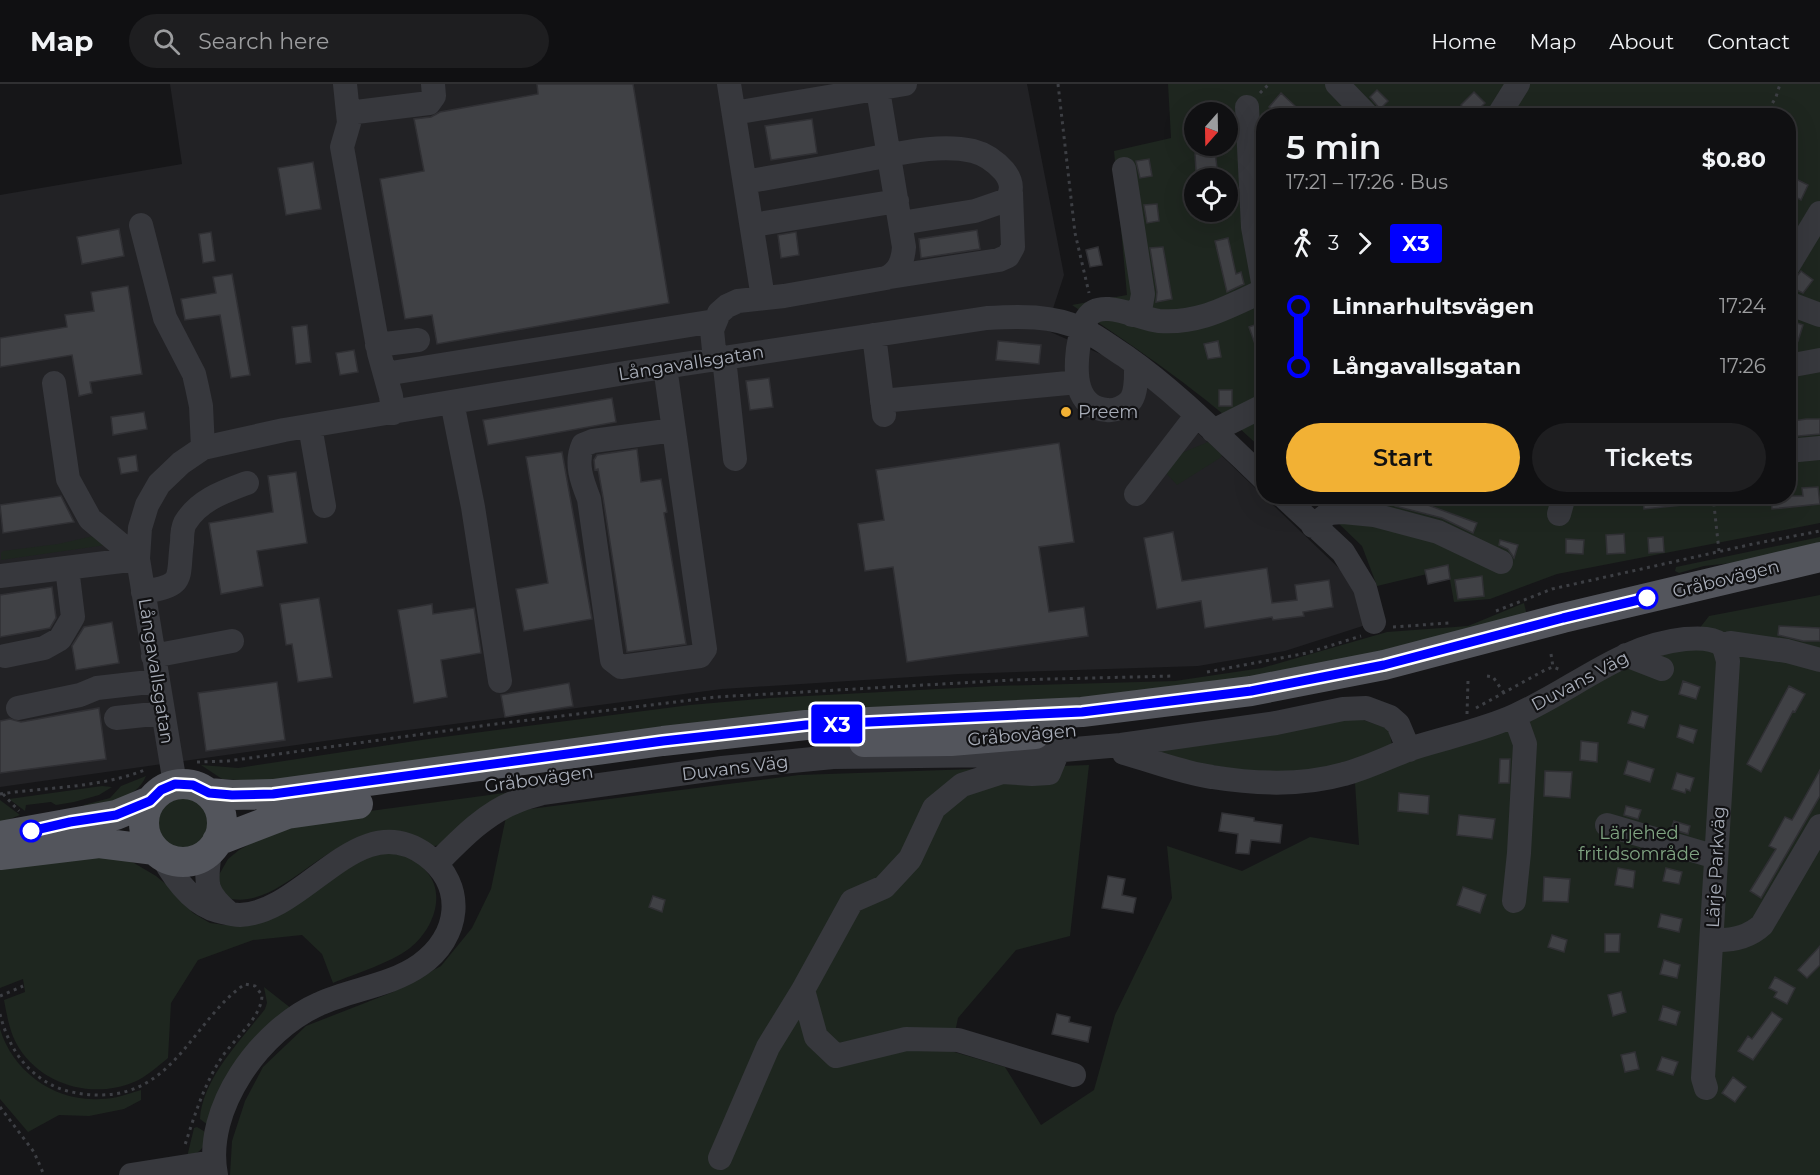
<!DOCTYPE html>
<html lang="en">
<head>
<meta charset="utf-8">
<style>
	:root { --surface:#101012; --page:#1e1e20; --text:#f1f3f6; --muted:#9c9d9f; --line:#303032; --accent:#f2b134 }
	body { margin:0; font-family:Montserrat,sans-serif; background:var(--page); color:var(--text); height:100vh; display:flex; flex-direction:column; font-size:22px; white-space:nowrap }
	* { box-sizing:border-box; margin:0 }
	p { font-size:20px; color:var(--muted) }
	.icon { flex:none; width:33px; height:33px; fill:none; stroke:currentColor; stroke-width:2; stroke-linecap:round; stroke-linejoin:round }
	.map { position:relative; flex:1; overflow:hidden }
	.details { position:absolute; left:1256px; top:24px; width:540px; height:396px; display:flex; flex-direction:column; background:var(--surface); border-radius:24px; box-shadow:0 6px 24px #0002,0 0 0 2px var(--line) }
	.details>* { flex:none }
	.badge { padding:0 12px; border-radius:4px; font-size:21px; line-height:39px }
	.needle { width:39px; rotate:200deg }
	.tools { position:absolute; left:1184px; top:18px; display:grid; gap:12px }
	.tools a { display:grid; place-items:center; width:54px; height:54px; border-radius:50%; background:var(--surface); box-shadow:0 6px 24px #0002,0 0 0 2px var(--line); font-size:30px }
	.map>.badge { position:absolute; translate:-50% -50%; box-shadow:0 0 0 3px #fff }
	.legs { display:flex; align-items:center; gap:9px; height:66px; padding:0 30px; font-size:20px }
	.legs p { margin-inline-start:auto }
	.summary { display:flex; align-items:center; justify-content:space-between; height:102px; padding:0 30px }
	h1 { font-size:33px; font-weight:600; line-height:45px }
	.action { display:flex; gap:12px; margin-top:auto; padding:12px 30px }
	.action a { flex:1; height:69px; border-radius:36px; background:var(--accent); color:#111; font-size:24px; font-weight:600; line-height:69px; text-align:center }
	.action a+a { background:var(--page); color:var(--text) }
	ul { padding:0 30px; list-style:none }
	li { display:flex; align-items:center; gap:21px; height:60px; font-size:22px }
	li i { display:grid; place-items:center; width:9px; height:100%; margin:0 8px; background:currentColor }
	li i::after { content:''; width:15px; height:15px; margin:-8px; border:4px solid; border-radius:50%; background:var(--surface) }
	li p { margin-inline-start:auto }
	li:first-child i { background:linear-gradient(#0000 50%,currentColor 0) }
	li:last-child i { background:linear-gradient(currentColor 50%,#0000 0) }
	header { display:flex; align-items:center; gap:36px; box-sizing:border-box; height:84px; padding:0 30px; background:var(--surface); border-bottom:2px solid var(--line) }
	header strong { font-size:28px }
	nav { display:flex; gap:33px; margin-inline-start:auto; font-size:21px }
	.search { width:420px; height:54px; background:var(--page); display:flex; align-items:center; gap:15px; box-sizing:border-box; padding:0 21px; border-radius:33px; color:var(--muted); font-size:22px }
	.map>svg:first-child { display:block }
</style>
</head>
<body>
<header>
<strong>Map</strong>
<div class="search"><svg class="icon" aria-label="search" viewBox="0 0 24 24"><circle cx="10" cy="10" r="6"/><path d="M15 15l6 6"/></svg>Search here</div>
<nav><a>Home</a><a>Map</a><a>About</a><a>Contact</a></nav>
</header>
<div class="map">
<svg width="1820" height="1091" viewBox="0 0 1820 1091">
	<rect width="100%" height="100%" fill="#161618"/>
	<!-- built -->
	<path fill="#222225" d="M170,0h857l37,191 -18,55 59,26 46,32 195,187 29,47 -90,29 -87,15 -239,8 -237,15 -376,49 -346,49v-592l182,-31z"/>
	<!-- green -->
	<path fill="#1e261f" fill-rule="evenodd" d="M1168,0h652v439l-263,51 -67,25 -36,3 -6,-33 -71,17 -15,-40 -51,-49 477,-1v-380h-525v334c-58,-56 -124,-100 -191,-145l55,-10 -13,-144 57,-13zM1194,28h33v34h-33zM1194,94h33v34h-33z
		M1208,358l14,13 -2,3 -43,27 -12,-13 14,-18z
		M98,451l8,10 -105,15v-7l2,-2 55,-7z
		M1820,453v8l-70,16 -46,5 -25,7 -4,-2 1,-4z
		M1820,511v580h-1590l2,-34 13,-40 18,-34 43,-41 87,-34 48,-26 31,-38 19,-39 16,-77 292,-37 290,-10 -19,171 -54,14 -58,68 -7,33 54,16 36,58 53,-35 21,-75 57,-117 -5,-52 75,25 68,-34 49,8 -5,-78 -70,10 -148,-24 210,-39 43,15 3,16 117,-34 190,-82 10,-13z
		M1524,519l3,13 -266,63 -967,104 -72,-4 -21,-14 37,3 190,-29 262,-34 80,-7 224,-12 181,-5 87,-13 125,-36 81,-6z
		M146,692c-11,25 -37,25 -62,31v-2l26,-7 11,-12z
		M102,702l10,1 -13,8 -25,7 -18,3 -5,-3 -25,3 -1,6 -16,-12z
		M512,708l-70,53 -8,1c-13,-3 -57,-10 -69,-8 -46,7 -90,73 -138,60l-11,-18 12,-21 11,-9 34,-19 82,-18z
		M158 740a26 26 0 1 1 52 0a26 26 0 1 1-52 0Z
		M0,716l20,15 -20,8z
		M380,769c11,1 26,1 36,7 4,2 7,8 10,11 21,23 7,59 -16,77 -20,15 -53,25 -77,35l-11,-29 -20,-19 -49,5 -55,20 -27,43 -3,55c-11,9 -22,19 -34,24 -40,17 -91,4 -115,-34 -9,-14 -12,-32 -15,-48l21,-8 -2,-13 -23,9v-121l112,-11 22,7 22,13 12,10 25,27 17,10 15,2 119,-58z
		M264,903l28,22 -84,116 -8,-6c2,-40 42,-80 65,-110l2,-6z
		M0,945c13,43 55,73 100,70 15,0 28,-5 41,-9v10l-17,9 -35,7 -30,-1 -31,17 -28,-33z
		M197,1043l10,6c-3,15 -5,19 -20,24l7,-29z"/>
	<!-- building -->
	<path fill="#404145" stroke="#303034" stroke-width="1.5" d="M537,0h96l36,219 -232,41 -5,-29 -27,4 -25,-140 44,-8 -10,-52 17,-2 9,-5 98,-18z
		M1377,6l11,11 -8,8 -10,-12z
		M1474,8l11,11 -13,13 -11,-11z
		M1281,9l14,13 10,10h-26l-10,-9z
		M812,35l5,34 -46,7 -6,-34z
		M1215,67l2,17 -21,3 -1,-17z
		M1149,75l3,17 -12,2 -4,-17z
		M313,78l8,47 -35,6 -8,-47z
		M1794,94l14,7 -7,15 -13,-7z
		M1157,120l2,17 -12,2 -3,-18z
		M119,145l5,27 -42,8 -5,-27z
		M977,146l3,19 -59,9 -2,-19z
		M211,148l4,29 -12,2 -4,-29z
		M796,148l3,23 -18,3 -3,-23z
		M1228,154l8,36 5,-2 3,12 -17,8 -12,-51z
		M1098,163l4,18 -12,2 -4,-17z
		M1163,163l9,52 -16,3 1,-10 -7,-44z
		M1801,187l12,9 -10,13 -14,-7z
		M232,190l18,101 -19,3 -11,-63 -35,5 -4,-21 35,-6 -3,-16z
		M128,202l14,88 -52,8 2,11 -13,3 -7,-41 -72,12v-29l67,-11 -2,-12 29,-4 -3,-19z
		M1788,236l15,5 -5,16 -10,-3z
		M1263,238v39h-2l-12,-34z
		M307,241l4,37 -15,2 -4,-37z
		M998,257l43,4 -2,19 -43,-4z
		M1218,257l3,16 -13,2 -4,-15z
		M354,266l4,22 -18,3 -4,-22z
		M769,294l4,29 -23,3 -4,-29z
		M1219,306h13v16h-13z
		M612,314l4,24 -128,23 -5,-25z
		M144,328l3,17 -34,6 -2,-18z
		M1806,335h14v15l-32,3v-15z
		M1059,359l15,99 -35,5 10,65 35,-5 4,29 -181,26 -14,-95 -28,4 -7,-47 26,-4 -8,-50z
		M637,365l4,33 20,-3 6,33 -3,1 22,131 -59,8 -24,-155 -5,-28 -3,1 -1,-10 3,-5z
		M562,368l30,167 -68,12 -8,-42 32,-6 -22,-126z
		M136,371l2,16 -17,3 -3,-16z
		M296,388l11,71 -50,8 6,35 -42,8 -12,-71 64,-11 -5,-36z
		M1818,403l2,17 -48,5 -1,-13h32l-1,-8z
		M61,412l13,26 -71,11 -3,-28z
		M1397,412h18l-1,4 63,23 -4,10 -31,-15 -47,-12z
		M1643,412h39v9l-38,4z
		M1173,448l9,49 85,-13 5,35 25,-3 -2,-15 34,-5 4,27 -30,5 1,4 -31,4 -1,-3 -67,11 -4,-27 -44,8 -13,-71z
		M1624,450l1,19 -18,1 -1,-19z
		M1663,453l1,15 -15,1 -1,-15z
		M1566,455l18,1 -1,14 -17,-1z
		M1500,456l18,5 -4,13 -6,-9 -9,-4z
		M1448,481l2,14 -22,5 -3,-14z
		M1482,492l2,20 -26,3 -3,-19z
		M52,503l4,31 -6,10 -50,9v-42z
		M319,514l13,79 -34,5 -6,-38 -6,1 -6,-41z
		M432,520l1,10 41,-6 7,45 -40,7 6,37 -33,6 -16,-93z
		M112,538l7,41 -43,7 -4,-24 12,-19z
		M1779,542l41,2v13h-17l-25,-6z
		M1683,597l17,6 -4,12 -17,-5z
		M277,598l8,58 -79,11 -8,-58z
		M569,599l4,23 -68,11 -4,-22z
		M1789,602l16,8 -10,18 -2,-1 -32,61 -14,-8z
		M99,624l7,51 -106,14v-52l10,-2 11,3z
		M1632,627l16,5 -4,12 -16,-5z
		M1680,641l17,5 -4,13 -16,-6z
		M1581,657l17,2 -1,19 -17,-2z
		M1500,675h10l-1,24h-10z
		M1628,677l26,8 -4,13 -26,-8z
		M1820,686v26l-59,102 -11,-7 26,-42 -7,-3 16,-29 7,3z
		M1545,687l27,1 -2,26 -26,-2z
		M1677,689l17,5 -4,13 -4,-2 -1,4 -13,-4z
		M1399,709l30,3 -1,18 -30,-3z
		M1626,722l15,4 -3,9 -14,-4z
		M1222,729l32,5v3l28,4 -2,18 -29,-3 -2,14 -13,-1 2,-19 -19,-3z
		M1459,731l36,4 -3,20 -35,-4z
		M1674,737l16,5 -2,8 -17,-5z
		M1618,784l17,3 -2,17 -18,-3z
		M1666,784l16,4 -3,12 -16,-3z
		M1108,792l17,3 -3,16 14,3 -3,15 -31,-5z
		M1544,793l26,2 -2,23 -25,-1z
		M1463,803l23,8 -6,18 -23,-8z
		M653,812l12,4 -3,12 -13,-5z
		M1661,830l21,5 -3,13 -21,-5z
		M1605,850h15l-1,18h-14z
		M1552,851l15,5 -3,12 -16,-5z
		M1820,862v19l-13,13 -9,-8z
		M1664,876l16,5 -3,13 -17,-4z
		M1775,893l20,11 -8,16 -13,-7 3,-5 -8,-4z
		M1621,908l5,20 -13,4 -5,-21z
		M1663,922l17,6 -4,13 -17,-5z
		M1772,928l10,7 -29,41 -15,-9 10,-15 4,3z
		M1057,930l13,3 -1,5 22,5 -3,15 -36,-8z
		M1635,968l4,17 -14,3 -4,-17z
		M1662,973l16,5 -5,13 -16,-5z
		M1733,993l13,10 -11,15 -13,-9z"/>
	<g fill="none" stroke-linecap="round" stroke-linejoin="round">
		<!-- path -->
		<path stroke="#3d3f44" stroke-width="3" stroke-dasharray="3 4.5" stroke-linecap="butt" d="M1058,0l17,149 14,60
			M1260,9l9,-9
			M1765,32l11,-19 4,-13
			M1713,412l6,55
			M1496,527l56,-22 201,-45 67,-13
			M1393,543l56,-4
			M1551,570l2,13
			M1207,588l100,-19 54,-17
			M1487,592l6,1 11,16
			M1476,624l69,-38 8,-3 8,3
			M1467,630l1,-33
			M197,678l31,-1 260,-36 228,-28 296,-17 161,-4
			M0,710c49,-7 101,-6 147,-25
			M3,710l16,17
			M0,912l23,-10
			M0,930c8,32 25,59 56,73 14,6 30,8 45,8 74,-1 93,-76 144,-111l10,2 7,9c0,22 -28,44 -40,62 -18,27 -28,60 -38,91
			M0,1023l34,45 10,23"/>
		<!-- minor -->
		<path stroke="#37383d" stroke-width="24" d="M345,0l4,39 -7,24 37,206 12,43 2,17
			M729,0l34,214
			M1337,0l31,32
			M1247,23l6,120 10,55
			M348,29l81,-10 5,-7 -1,-12
			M734,29l171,-29
			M1498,32l20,-32
			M1124,85l19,125 -2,11 -9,10
			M745,98c40,-7 79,-14 119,-22 34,-6 74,-17 109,-9 12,3 23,11 31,20 8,10 9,19 3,29l-32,11 -74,12
			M141,141l24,93 29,56 3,13 4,19 2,42
			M753,141l144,-24
			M1788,182l32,-53
			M890,193l109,-17 9,-4 5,-9 -2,-54
			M1788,219l32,12
			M874,251l10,80
			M377,261l41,-5
			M724,274l11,101
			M715,276l-3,-30 7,-17 8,-7 11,-5 46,-5 102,-18c13,-6 17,-17 18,-31l-27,-163
			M1136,280c0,11 1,27 -5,36 -6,7 -16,11 -24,10 -32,-2 -32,-37 -29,-61 2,-11 3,-21 9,-31 13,-21 52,1 72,3 41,3 68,-14 104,-30
			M1788,282l32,-6
			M665,283l40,282 -5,7 -79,11 -9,-7 -23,-161c-7,-18 -14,-36 -6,-54l10,-4 81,-11
			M385,290l330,-53
			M54,299l14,96 22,40 48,40
			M882,317l196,-19
			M452,318l21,105 27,174
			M310,342l14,80
			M1213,347l50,-25
			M1788,367l32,-3
			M1136,410l60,-78
			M1283,412l60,56 22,36 9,34
			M1559,430l5,-18
			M1313,442l16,-13 14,-1 31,3 64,17 63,30
			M0,492l138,-17
			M143,508c44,-7 34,-13 39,-50 0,-6 0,-13 3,-19 14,-23 38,-31 62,-40
			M1626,571l36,14
			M5,572l39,-8 16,-9 13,-22 -6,-49
			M153,572l79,-15
			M18,624l62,-13 17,-7 61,-7
			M116,634l47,-5
			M1121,661l3,8c29,8 59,20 88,24 43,7 90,9 132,-3 24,-6 48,-19 72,-27 32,-10 70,-18 100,-32 59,-26 103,-69 169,-76 13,-1 30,-2 39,8l6,-4 57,8 33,9
			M175,700l-37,-225 2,-31 7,-23 12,-21 22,-21 22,-15 81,-18 347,-58 356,-54c32,-2 65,-3 95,11 15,7 29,18 43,27 50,35 94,80 138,122
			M1607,741l109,32
			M210,767c-4,32 -7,40 19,62
			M162,772c12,22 30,48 56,55 8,2 15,4 22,4 66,-2 118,-110 186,-60 41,31 34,82 -6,110 -30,21 -69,24 -101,39 -59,26 -116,105 -103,171
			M436,780c23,-23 48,-50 79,-62 9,-4 18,-6 27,-9l180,-25 111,-11 173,-2 115,-10 155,-22 67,-14 23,-1 24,9 8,7 11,26
			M1514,817l5,-48 6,-109 -10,-28
			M1712,856c18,1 36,-2 50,-15l58,-99
			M803,906l13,47 20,19 70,-17 52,1 116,35
			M1706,1004l-3,-10 25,-417 -4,-14
			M720,1074l48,-111 35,-57 49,-89 32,-14 26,-28 24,-51 28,-23 40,-13 30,2 17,-1 9,-22
			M131,1091l82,-13"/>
		<!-- major -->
		<path stroke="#53555c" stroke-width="30" d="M864,658l87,-1 84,-7
			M144 739a39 39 0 1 1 78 0a39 39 0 1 1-78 0Z
			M209,709l23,2 41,-1 390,-53 143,-16 276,-13 169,-21 133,-26 179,-47 257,-61
			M0,752l116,-21 34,-14
			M217,757l70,-27 71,-10
			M0,771l99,-12 56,7"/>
	</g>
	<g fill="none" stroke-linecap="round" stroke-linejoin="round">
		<defs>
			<path id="line-1" d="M31,747l39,-9 46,-7 34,-14 11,-11 14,-6 18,1 16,8 23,2 41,-1 390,-53 143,-16 276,-13 169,-21 133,-26 179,-47 84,-20"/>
		</defs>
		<!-- line-1 casing -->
		<use href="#line-1" stroke="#fff" stroke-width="14"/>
		<!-- line-1 -->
		<use href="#line-1" stroke="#00f" stroke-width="9"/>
	</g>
	<!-- markers -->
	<circle fill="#f2b134" stroke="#111113" stroke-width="2" cx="1066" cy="328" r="6"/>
	<g fill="#fff" stroke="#00f" stroke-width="3">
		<circle cx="1647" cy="514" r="10"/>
		<circle cx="31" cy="747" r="10"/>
	</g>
	<g text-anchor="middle" stroke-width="4.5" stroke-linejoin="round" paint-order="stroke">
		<!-- street labels -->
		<g font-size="18" fill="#a8adb8" stroke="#111113">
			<text transform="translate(691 279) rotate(-9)" y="6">Långavallsgatan</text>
			<text transform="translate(1726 495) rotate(-14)" y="6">Gråbovägen</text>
			<text transform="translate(156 587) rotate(81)" y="6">Långavallsgatan</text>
			<text transform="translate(1580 597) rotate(-28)" y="6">Duvans Väg</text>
			<text transform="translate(1022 651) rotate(-5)" y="6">Gråbovägen</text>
			<text transform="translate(735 684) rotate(-7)" y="6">Duvans Väg</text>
			<text transform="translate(539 695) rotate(-8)" y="6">Gråbovägen</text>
			<text transform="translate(1716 783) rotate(-87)" y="6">Lärje Parkväg</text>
		</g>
		<!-- poi labels -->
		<g font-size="18" fill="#a8adb8" stroke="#111113" text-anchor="start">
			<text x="1078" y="334">Preem</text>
		</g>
		<!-- park labels -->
		<g font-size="18" fill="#7fa381" stroke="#111113">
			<text x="1639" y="755">Lärjehed<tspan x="1639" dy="21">fritidsområde</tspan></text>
		</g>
	</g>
</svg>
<div class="tools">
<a><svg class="needle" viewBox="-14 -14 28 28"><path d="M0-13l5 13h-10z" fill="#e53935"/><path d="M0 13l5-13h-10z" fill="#9c9d9f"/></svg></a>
<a><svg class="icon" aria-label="locate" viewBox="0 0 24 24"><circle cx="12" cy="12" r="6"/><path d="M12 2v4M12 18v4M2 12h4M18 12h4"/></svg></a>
</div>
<b class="badge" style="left:837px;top:640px;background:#00f;color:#fff">X3</b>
<section class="details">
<div class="summary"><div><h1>5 min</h1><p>17:21 – 17:26 · Bus</p></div><b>$0.80</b></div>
<div class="legs"><svg class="icon" aria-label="walk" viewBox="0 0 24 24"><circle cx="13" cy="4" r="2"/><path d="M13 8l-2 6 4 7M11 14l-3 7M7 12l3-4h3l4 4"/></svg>3<svg class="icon" aria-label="forward" viewBox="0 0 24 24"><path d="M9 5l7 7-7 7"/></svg><b class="badge" style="background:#00f;color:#fff">X3</b></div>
<ul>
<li><i style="color:#00f"></i><b>Linnarhultsvägen</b><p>17:24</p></li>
<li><i style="color:#00f"></i><b>Långavallsgatan</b><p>17:26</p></li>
</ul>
<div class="action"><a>Start</a><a>Tickets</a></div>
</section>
</div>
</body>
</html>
